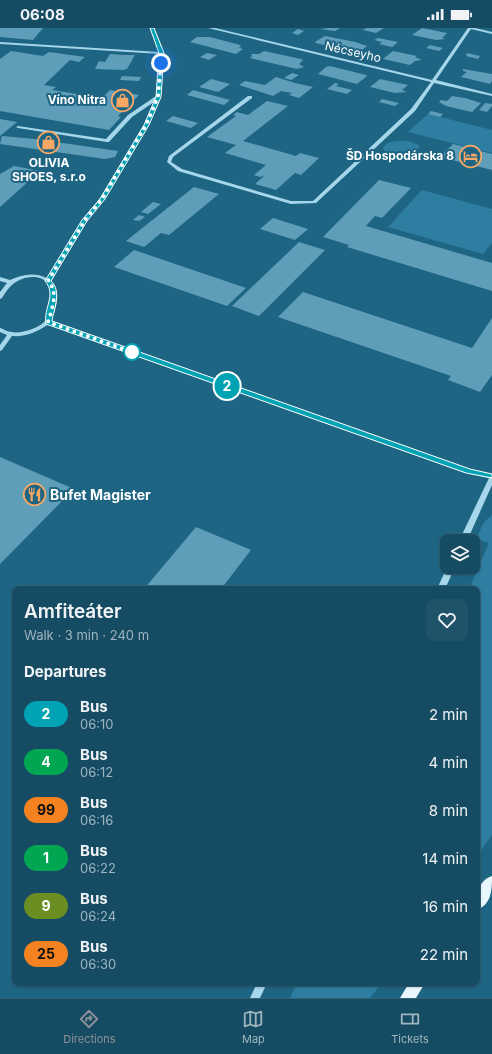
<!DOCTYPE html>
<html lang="en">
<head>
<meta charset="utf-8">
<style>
	:root { --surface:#164c63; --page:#1f5369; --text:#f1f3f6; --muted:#9eb4be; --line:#356378; --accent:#8c9099 }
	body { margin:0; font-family:Inter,sans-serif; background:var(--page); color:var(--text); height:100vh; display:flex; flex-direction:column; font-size:15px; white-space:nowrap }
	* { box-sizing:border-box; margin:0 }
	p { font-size:13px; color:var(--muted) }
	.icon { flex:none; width:22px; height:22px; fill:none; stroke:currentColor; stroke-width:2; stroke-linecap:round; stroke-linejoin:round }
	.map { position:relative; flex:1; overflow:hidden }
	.details { position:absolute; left:12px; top:558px; width:468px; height:400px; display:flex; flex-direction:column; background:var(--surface); border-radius:8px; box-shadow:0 1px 3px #0004,0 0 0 1px var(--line) }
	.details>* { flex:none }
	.badge { padding:0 8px; border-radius:13px; font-size:14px; line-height:26px }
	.fabs { position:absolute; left:440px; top:506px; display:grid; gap:8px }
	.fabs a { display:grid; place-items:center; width:40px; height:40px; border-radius:8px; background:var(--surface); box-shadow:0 1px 3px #0004,0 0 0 1px var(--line); font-size:20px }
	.you { position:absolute; width:20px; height:20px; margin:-10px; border:3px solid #fff; border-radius:50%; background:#1a73e8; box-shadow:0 0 0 6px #1a73e833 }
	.map>.badge { position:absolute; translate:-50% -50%; box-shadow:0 0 0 2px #fff }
	h2 { padding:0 12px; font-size:15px; line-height:36px }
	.round { display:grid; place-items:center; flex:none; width:42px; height:42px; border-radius:8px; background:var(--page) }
	.head { display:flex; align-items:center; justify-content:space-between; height:68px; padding:0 12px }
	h1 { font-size:19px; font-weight:600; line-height:30px }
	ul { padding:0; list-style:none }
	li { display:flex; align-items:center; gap:12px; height:48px; padding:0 12px }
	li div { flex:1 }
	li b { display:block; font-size:15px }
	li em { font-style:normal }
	li .badge { min-width:44px; font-weight:700; text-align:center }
	.status { display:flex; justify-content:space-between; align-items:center; height:28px; padding:0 20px; background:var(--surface); direction:ltr }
	.status svg { height:11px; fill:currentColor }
	.tab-bar { display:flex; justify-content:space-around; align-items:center; height:56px; border-top:1px solid var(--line); background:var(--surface); font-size:11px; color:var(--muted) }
	.tab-bar a { display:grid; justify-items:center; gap:2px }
	.tab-bar .on { color:var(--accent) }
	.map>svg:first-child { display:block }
</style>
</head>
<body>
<div class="status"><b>06:08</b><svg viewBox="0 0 49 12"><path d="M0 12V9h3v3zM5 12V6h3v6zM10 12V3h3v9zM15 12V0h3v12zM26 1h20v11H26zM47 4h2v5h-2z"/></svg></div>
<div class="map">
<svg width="492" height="970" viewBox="0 0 492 970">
	<rect width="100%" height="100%" fill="#1e6584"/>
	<!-- green -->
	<path fill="#2e7ea1" d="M428,86l64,16v23l-84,-21z
		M396,113h12l11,4v3c-9,12 -29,16 -36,0l4,-5z
		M422,162l70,19v34l-9,11 -95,-27z
		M492,487v320l-15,21v-267h-8l20,-46 -13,-4 8,-17z
		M297,955h85l-12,15h-80z"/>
	<!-- building -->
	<path fill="#5f9eb8" d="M0,0h43l-10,12 -33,-3z
		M329,0h11l-5,3 -15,-2z
		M366,0h18l-8,5 -13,-3z
		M422,0l25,5 -5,5 4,1 -10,1 -24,-5z
		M298,1l6,2 -6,4 -6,-2z
		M325,8l30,6 12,4 -5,4 -6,-1 -6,3 -34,-9 -1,-1z
		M197,9h13l30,8 1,1 -2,2 4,1 -7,5 -46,-12z
		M378,10l20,4 -6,5 -13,-3 3,-2 -8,-2z
		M430,17l13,3 -4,3 -13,-3z
		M11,23l32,5 6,-4 36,5 -6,5 -9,-2 -26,25 12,2 -4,3 50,8 8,-8 29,5 -21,21 3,1 -12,13 -109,-19v-52z
		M264,23l37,8 2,1 -4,4 5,3 -7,2 -47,-11 2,-2 -1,-2h8z
		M393,23l24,5 -2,1 7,3 -7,1 -5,4 -27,-6z
		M207,25l10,2 -8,5 -9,-3z
		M467,25l13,3 -2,3 -12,-3z
		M110,26l13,1h12l-8,14 -4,1 -28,-1 4,-8 6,1z
		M330,38l36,9 1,1 -10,8 -39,-10 8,-7z
		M463,41l29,5v7l-2,3 -29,-7 6,-5 -4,-1z
		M292,45l7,2 -8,5 -7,-2z
		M122,48l19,1 -2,4 -19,-1z
		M276,49l19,6 18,4 -14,11 -10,-3 3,-2 -11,-2 -8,5 -34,-11 6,-4 20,4z
		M211,51l19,5 -12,8 -19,-5z
		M380,51l28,6 -6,5 5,2 -12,1 -25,-6z
		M335,55l4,1 -3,2 16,4 -5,4 -20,-5z
		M193,62l37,10 -6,5 -37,-10z
		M452,68l13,2 16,5 -9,9 -26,-6 -7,-4 2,-2 6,1z
		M382,71l17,4 -4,3 -16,-4z
		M267,73l21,5 -45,35 53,15 4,-3 19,5 -18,17 -6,-2 -19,17 -21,-6 10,-9 -5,2 -6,-2 12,-10 -41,-12 11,-8 -29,-8 29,-21 -3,-1 4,-3 11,3z
		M485,75l7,1v2l-5,6 -8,-2z
		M431,83l12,3 -3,3 -12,-3z
		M173,88l25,7 -7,5 -25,-7z
		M0,91l17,3 -17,14z
		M2,108l33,3 83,12 -3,6 -10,2 -105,-15z
		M453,116l39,10v16l-52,-13z
		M14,138l26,5 -40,36v-33z
		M379,152l32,8 -29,30 -7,-2 -9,10 126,37v28l-145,-44 2,-2 -26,-8z
		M194,159l25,7 -50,41 -8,-2 -17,14 -18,-6z
		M153,174l8,2 -13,10 -7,-2z
		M139,187l6,2 -6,4 -6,-1z
		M273,190l35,11 -13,11 -35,-11z
		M299,214l26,8 -66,66 -27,-10z
		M134,222l112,38 -19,18 -113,-39z
		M303,264l169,56 20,-30v57l-12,17 -32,-12 3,-4 -173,-59z
		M0,429l74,32 -74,75z
		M196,499l55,23 -30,39h-77z"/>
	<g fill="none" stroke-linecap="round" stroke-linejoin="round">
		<!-- minor -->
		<path fill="#a5d6ea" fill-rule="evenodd" d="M150,0h4l10,25 -4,44 -12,28 -44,74 -17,22 -36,60c11,11 5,27 0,40l418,148 23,5v11l-25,56h-8l30,-63 -23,-5 -417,-149c-12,8 -23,13 -37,12l-10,14 -2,1v-6l7,-10 -7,-3v-4c4,1 7,4 12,4 8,2 28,-4 33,-11 3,-3 4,-11 5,-15 2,-7 2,-14 -1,-21 -8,-12 -26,-9 -36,-1 -5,4 -8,9 -11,14l-2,1v-7l7,-9 -7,-2v-4l10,3c13,-6 24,-8 37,-2l35,-58 18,-22 44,-73 10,-23 -22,15 -23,25h-2l-89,-14 -2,-1 2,-1 88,13 22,-24 28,-19 4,-42 -160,-10v-2l159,10z
			M208,0h7l217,52 36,-52h7l17,4v2l-21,-5 -35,51 56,14v2l-58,-13 -19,28 -99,92 -25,1 -113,-33 -11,-9 2,-6 79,-60h4v2l-79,59 -2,5 11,7 109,32h22l98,-92 20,-27z
			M447,539h8l-10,22h-8z
			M257,955h10l-7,15h-10z"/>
		<!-- major -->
		<path fill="#e9f7fe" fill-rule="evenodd" d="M492,848c0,13 0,28 -15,34 0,-14 0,-29 15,-34z
			M409,955h16l-9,15h-16z"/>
	</g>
	<!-- line -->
	<path fill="#00a3b4" stroke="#fff" d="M150,0h4l10,25 -3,44 -12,28 -44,74 -18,22 -36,60c11,10 3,28 1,40l418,148 22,5v4l-26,-5 -420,-149c-3,-16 11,-29 -1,-43l37,-61 18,-21 44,-74 12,-28 3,-44z"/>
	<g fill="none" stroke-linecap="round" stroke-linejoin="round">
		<!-- walk -->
		<path stroke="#fff" stroke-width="4" stroke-dasharray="0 7.2" d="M132,324l5,2 -89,-32c4,-13 11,-30 0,-41l37,-61 17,-21 44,-74 12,-28 3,-34"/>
	</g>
	<!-- icons -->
	<defs>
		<symbol id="shop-ring" viewBox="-11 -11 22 22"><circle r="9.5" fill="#1e6584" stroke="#f9a864" stroke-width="1.5"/><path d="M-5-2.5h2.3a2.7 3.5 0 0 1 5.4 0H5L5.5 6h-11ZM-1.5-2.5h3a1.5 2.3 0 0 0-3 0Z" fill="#f9a864"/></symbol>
		<symbol id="hotel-ring" viewBox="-11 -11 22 22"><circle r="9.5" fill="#1e6584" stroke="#f9a864" stroke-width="1.5"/><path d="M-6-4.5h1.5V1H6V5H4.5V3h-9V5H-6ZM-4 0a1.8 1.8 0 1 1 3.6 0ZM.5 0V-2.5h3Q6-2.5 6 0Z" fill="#f9a864"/></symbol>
		<symbol id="restaurant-ring" viewBox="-11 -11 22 22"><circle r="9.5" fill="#1e6584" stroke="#f9a864" stroke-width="1.5"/><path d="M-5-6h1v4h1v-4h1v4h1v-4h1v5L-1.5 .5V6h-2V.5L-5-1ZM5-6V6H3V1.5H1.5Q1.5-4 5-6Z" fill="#f9a864"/></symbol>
	</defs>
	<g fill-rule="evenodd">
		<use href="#shop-ring" x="110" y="60" width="25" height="25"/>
		<use href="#shop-ring" x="36" y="102" width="25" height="25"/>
		<use href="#hotel-ring" x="458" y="116" width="25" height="25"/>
		<use href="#restaurant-ring" x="22" y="454" width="25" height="25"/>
	</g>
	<!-- markers -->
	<circle fill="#fff" stroke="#00a3b4" stroke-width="2" cx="132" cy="324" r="8"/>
	<g text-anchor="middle" stroke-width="4" stroke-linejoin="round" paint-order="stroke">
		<!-- far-street labels -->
		<g font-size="12" fill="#fff" stroke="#1e6584">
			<text transform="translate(353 24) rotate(13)" y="4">Nécseyho</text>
		</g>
		<!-- far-poi labels -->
		<g font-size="12" font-weight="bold" fill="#fff" stroke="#1e6584" text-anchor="end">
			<text x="106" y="76">Víno Nitra</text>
			<text x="454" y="132">ŠD Hospodárska 8</text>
			<text x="49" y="139" text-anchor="middle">OLIVIA<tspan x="49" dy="14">SHOES, s.r.o</tspan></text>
		</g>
		<!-- poi labels -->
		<g font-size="14" font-weight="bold" fill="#fff" stroke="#1e6584" text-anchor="start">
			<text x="50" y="472">Bufet Magister</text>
		</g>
	</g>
</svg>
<div class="fabs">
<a><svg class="icon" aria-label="layers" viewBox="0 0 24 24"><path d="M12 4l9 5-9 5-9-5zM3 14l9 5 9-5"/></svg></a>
</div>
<div class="you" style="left:161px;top:35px"></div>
<b class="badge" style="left:227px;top:358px;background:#00a3b4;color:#fff">2</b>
<section class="details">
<div class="head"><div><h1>Amfiteáter</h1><p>Walk · 3 min · 240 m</p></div><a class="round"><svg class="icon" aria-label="heart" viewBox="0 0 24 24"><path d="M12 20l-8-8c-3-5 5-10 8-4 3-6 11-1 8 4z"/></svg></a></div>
<h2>Departures</h2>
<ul>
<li><span class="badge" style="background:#00a3b4;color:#fff">2</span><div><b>Bus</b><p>06:10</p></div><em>2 min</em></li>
<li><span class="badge" style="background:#00a651;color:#fff">4</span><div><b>Bus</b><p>06:12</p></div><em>4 min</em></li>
<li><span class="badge" style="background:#f58220;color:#111">99</span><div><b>Bus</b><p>06:16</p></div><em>8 min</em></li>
<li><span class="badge" style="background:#00a651;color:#fff">1</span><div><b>Bus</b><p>06:22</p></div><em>14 min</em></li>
<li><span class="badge" style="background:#6b8e23;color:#fff">9</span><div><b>Bus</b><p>06:24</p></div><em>16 min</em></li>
<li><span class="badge" style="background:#f58220;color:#111">25</span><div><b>Bus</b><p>06:30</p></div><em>22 min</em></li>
</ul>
</section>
</div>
<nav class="tab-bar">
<a class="on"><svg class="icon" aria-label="directions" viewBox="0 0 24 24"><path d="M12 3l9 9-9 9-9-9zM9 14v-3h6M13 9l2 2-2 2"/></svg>Directions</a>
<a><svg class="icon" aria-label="map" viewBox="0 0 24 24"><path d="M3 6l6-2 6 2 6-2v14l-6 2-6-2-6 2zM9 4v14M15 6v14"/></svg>Map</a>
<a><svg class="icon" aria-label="tickets" viewBox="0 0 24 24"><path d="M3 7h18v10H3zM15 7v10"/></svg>Tickets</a>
</nav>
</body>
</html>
